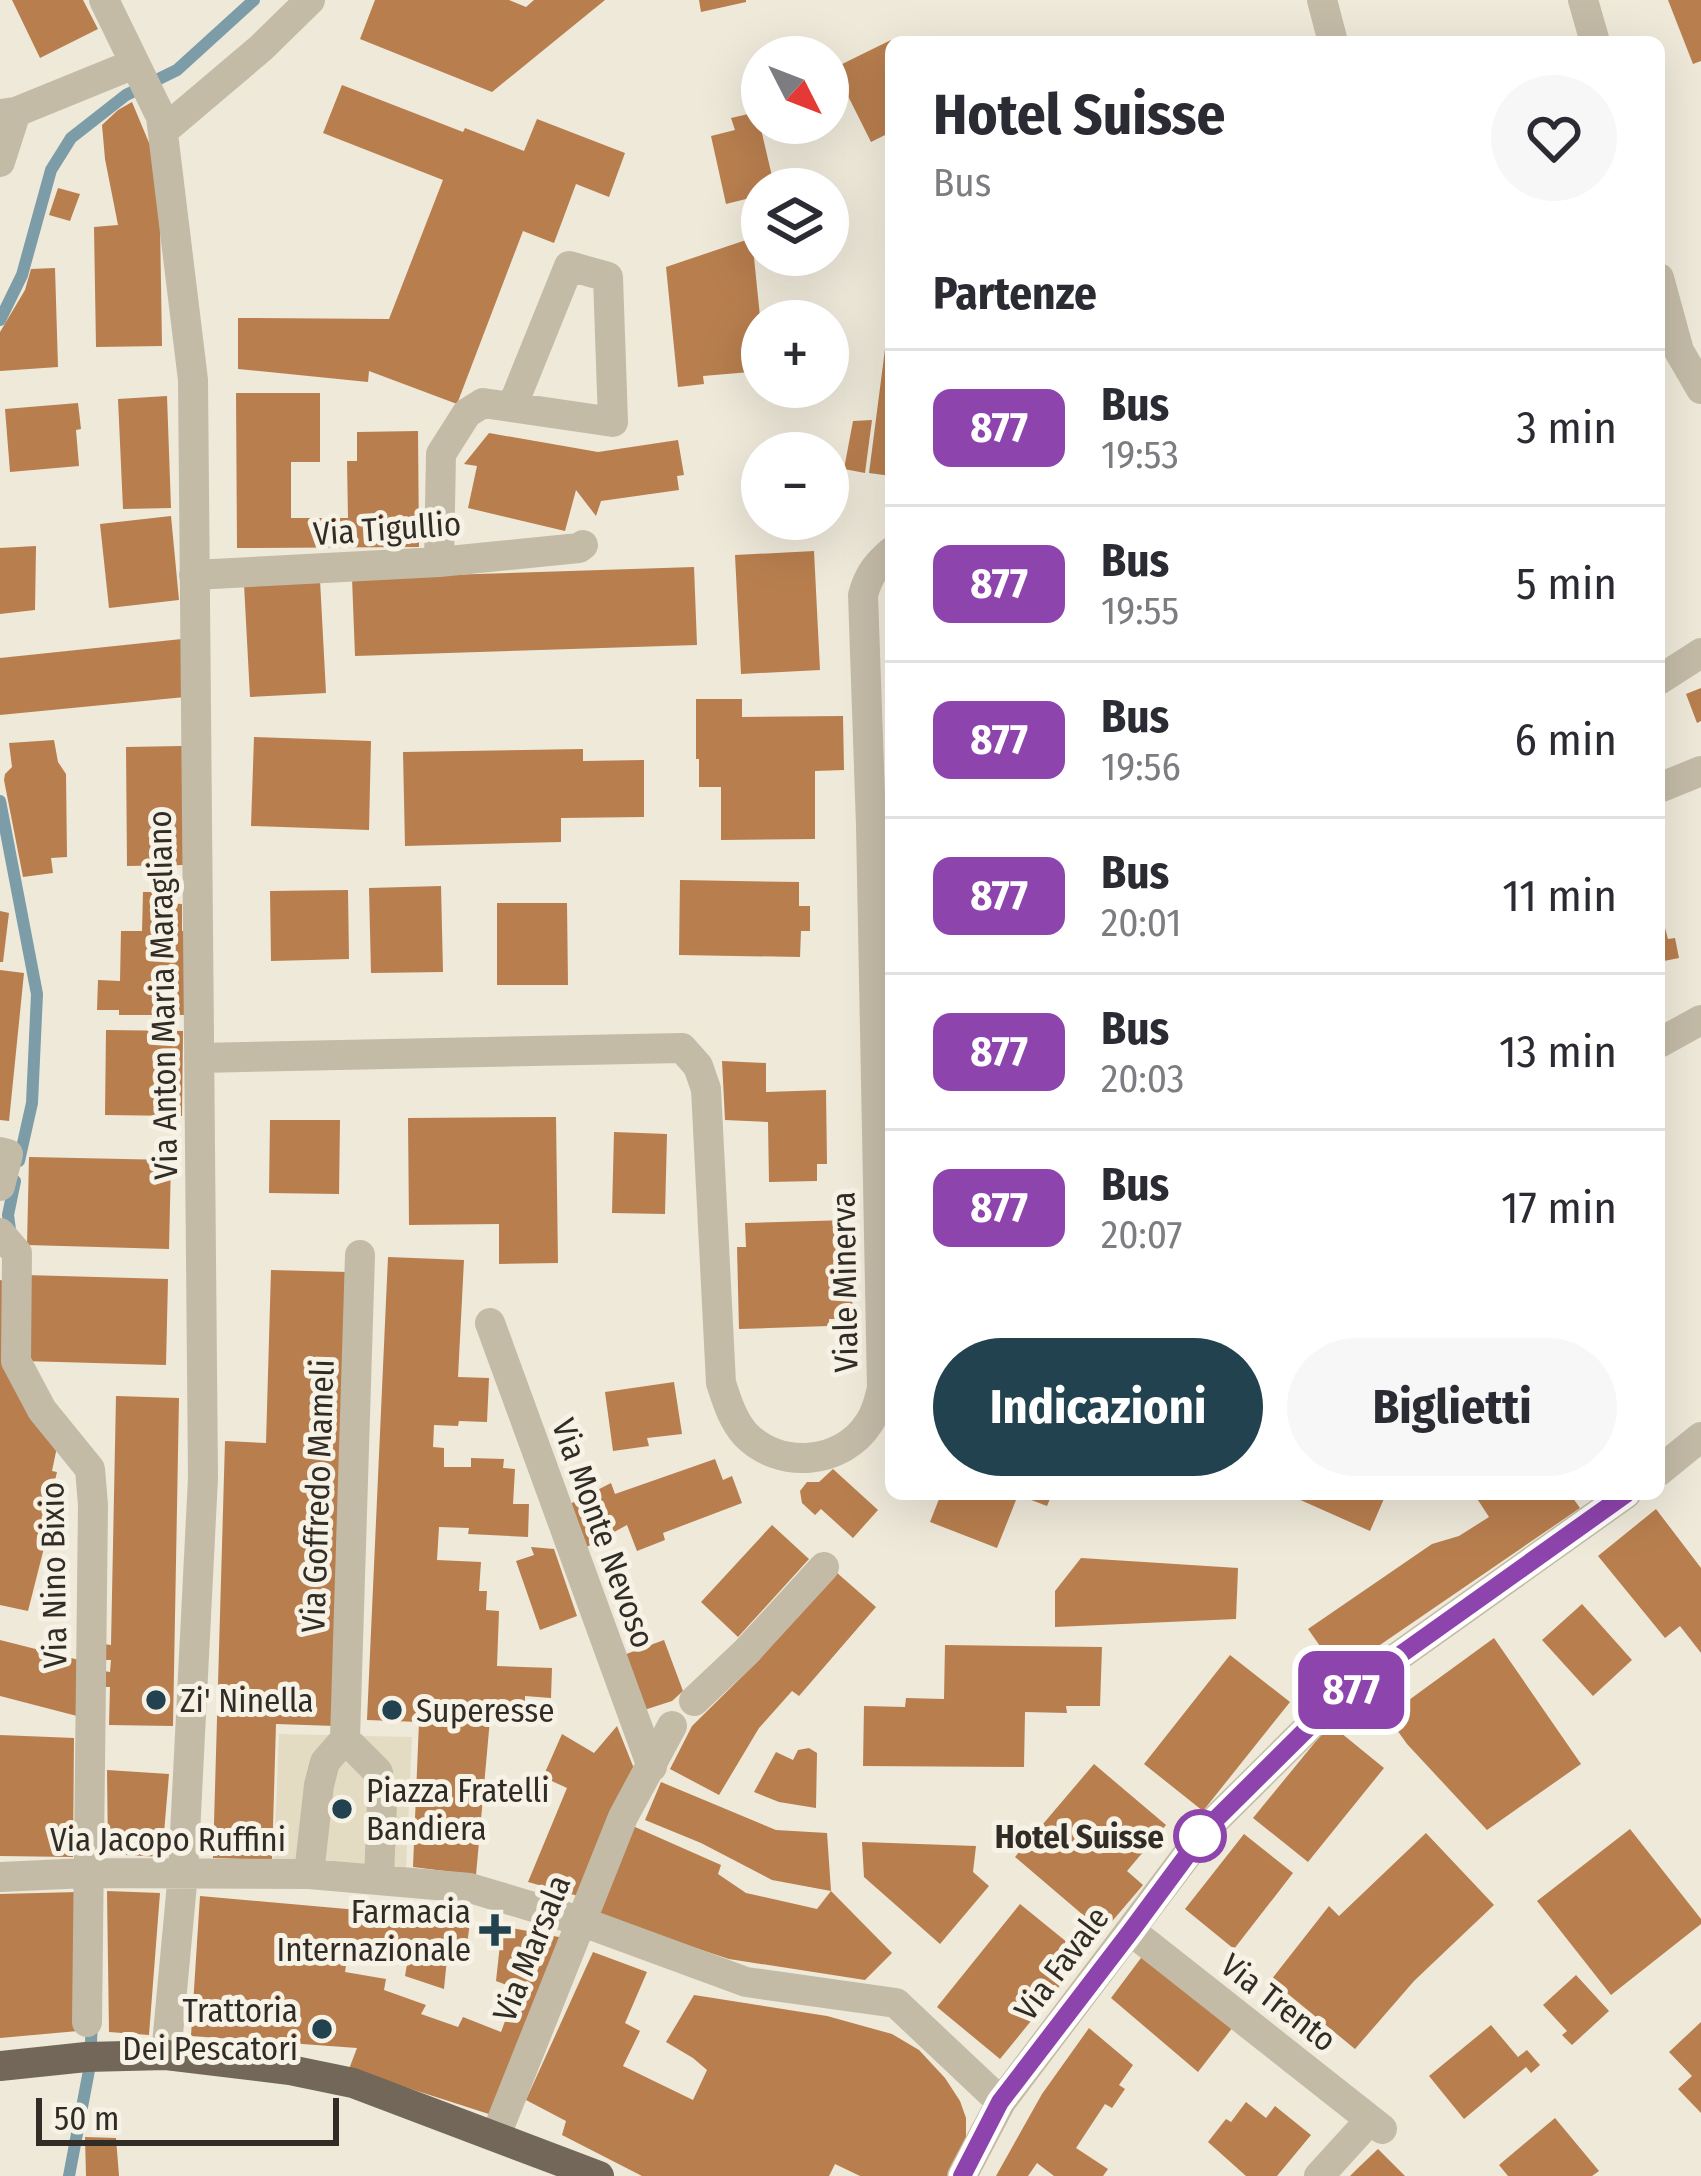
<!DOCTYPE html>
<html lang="it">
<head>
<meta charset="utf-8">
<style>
	:root { --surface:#fff; --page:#f7f7f7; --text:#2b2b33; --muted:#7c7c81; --line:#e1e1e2; --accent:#21424e }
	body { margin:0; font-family:"Fira Sans Condensed",sans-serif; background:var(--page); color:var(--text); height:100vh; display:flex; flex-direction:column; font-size:45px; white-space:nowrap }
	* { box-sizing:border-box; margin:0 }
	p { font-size:39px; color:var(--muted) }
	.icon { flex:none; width:66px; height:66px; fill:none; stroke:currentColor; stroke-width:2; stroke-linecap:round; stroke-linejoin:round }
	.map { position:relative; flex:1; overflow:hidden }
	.sheet { position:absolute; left:885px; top:36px; width:780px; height:1464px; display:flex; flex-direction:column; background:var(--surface); border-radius:18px; box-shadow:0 12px 48px #0002 }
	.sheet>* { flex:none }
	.badge { padding:0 24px; border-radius:18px; font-size:42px; line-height:78px }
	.needle { width:78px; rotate:132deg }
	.buttons { position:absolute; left:741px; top:36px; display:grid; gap:24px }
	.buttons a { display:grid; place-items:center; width:108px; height:108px; border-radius:50%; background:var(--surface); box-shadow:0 12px 48px #0002; font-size:60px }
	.scale { position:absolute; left:36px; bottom:30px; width:303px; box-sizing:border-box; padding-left:12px; border:6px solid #322c27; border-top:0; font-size:33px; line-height:42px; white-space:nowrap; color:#322c27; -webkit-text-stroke:9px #f6f2e5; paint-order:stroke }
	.map>.badge { position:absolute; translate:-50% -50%; box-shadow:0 0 0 6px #fff }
	h2 { padding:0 48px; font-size:45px; line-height:108px }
	.round { display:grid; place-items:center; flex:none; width:126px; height:126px; border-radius:63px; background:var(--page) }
	.overview { display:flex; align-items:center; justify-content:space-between; height:204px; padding:0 48px }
	h1 { font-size:57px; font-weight:700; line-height:90px }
	.action { display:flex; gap:24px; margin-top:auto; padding:24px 48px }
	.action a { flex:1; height:138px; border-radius:72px; background:var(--accent); color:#fff; font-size:48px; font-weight:700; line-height:138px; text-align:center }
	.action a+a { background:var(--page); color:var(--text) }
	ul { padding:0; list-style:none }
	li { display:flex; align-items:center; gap:36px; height:156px; padding:0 48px; border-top:3px solid var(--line) }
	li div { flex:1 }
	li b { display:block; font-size:45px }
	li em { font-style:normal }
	li .badge { min-width:132px; font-weight:700; text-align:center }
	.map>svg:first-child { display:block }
</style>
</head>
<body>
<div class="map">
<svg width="1701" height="2176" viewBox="0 0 1701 2176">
	<rect width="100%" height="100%" fill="#eee9d9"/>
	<!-- plaza -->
	<path fill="#e4dcc2" d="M279,1734l133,3 -7,153 -132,-9z"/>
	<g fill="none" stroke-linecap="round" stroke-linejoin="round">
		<!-- stream -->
		<path stroke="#7c9ca7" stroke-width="12" d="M0,320l22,-45 29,-105 20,-32 55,-43 51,-25 77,-70
			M0,801l37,193 -5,109 -13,58
			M11,1237l-3,-22 7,-34
			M69,2176l21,-111 2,-45"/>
	</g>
	<!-- building -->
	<path fill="#b87e4e" d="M12,0h71l15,29 -58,29z
		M375,0h134l17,7 8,-7h71l-113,92 -132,-53z
		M699,0h47v2l-45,10z
		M1668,0h33v61l-8,3z
		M891,40v92l-20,10 -37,-74z
		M342,85l121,47 2,-4 59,23 13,-32 88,34 -16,44 -33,-13 -22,59 -31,-12 -66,173 -88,-33 -1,11 -130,-13v-51l151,1 54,-139 -120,-47z
		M132,102l20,48 8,73 2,123 -66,1 -2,-120 24,-2 -13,-66 -3,-34 16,-15z
		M757,112l18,77h-13v6l-36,9 -15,-68 24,-6 -4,-12z
		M58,188l22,6 -10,27 -21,-6z
		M752,238l10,98v35l-59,5 1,8 -26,3 -12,-120z
		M55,268l3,99 -58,4v-39l25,-42 6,-21z
		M888,326h3v150l-22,-3z
		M236,393h84v69h-29v56h57l-1,-57h10v-29l61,-1 1,116 -182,1z
		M167,396l4,112 -48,1 -5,-110z
		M78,403l3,26 -5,1 3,36 -69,6 -5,-63z
		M872,420l-7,53 -21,-4 9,-48z
		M489,433l109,19 80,-12 6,35 -7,1 2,14 -78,11 -5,15 -20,-26 -11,41 -97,-23 9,-42 -13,-2z
		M171,516l8,84 -70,8 -9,-84z
		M36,546l-1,64 -35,4v-66z
		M814,551l6,119 -79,4 -6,-119z
		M694,567l3,78 -342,11 -3,-78z
		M320,580l6,113 -76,4 -6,-113z
		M182,639l3,58 -185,18v-57z
		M1701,688v33l-4,2 -11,-29z
		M696,699h46v18l101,-1 1,54 -29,1v68l-94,1v-53h-22v-28h-3z
		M254,737l117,4 -2,89 -118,-4z
		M54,740l4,22 8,12 1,83 -16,1 2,15 -30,4 -19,-97 1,-6 7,-7 -3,-24z
		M182,746l2,119 -57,1 -1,-119z
		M583,749v12l61,-1v57l-83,1v24l-156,4 -2,-94z
		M680,880l119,2v24h11v25h-9l-1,26 -121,-2z
		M441,886l2,86 -72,1 -2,-85z
		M348,890l1,69 -78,2 -1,-70z
		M143,892h21l-1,11 19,1v27h3l-1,84h-65v-5h-22l1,-30 22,1 1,-50h21z
		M497,903h70l1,82h-71z
		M1659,906l9,33 7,-1 4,20 -20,4z
		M0,911l9,2 -6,49h-3z
		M0,970l24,3 -15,148 -9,-1z
		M106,1030l77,1 -1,85 -77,-1z
		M722,1061l44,2v29l60,-2 1,74h-10v17l-48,1 -1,-60 -43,-2z
		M556,1117l2,146 -59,1v-40l-90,1 -1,-107z
		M270,1120h70l-1,74 -70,-1z
		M614,1132l53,2 -2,80 -53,-1z
		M29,1157l142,3 -2,89 -142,-4z
		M849,1220l4,99h-24v7l-90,3 -2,-82h9l-1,-24z
		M388,1257l76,3 -6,117 31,1 -2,44 -28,-1 -1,5 -24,-1 -1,22 11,1v19h27v-9l33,1 -1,9 12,1 -2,35h16l-1,33 -60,-3 1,-6 -30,-1 -2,33 44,2 -2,29h8l-1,19 13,1 -2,55 55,2 -1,30 -26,-2v13l-34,-1 -15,167 -63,-8 6,-145 -52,-2z
		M271,1270l77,2 -13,454 -59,-2 -4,136 -59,-2 12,-417 41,2z
		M25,1275l143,4 -2,86 -143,-4z
		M0,1280l10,2 -3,42 50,123 -5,24 5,1 -16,67 5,1 -18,71 -28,-6z
		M674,1382l8,52 -35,4 2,8 -36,5 -8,-59z
		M116,1396l63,2 -6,328 -64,-1 1,-38h-7l1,-16 6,1 1,-12h-7v-16l7,1z
		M715,1459l8,21 9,-4 10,27 -79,30 2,7 -28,11 -10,-26 -44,24 -15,-44 43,-22 4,11z
		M833,1469l45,41 -25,28 -32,-29 -6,6 -13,-12 -2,-12 7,-9h12z
		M941,1494h111l-5,12 -29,-11 -21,53 -67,-26z
		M1287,1494h99l-16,37z
		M1474,1494h96l10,14 -241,165 -31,-44 124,-85 27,-8 30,-19z
		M1656,1509l45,59v85l-21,-27 -15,12 -67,-82z
		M772,1525l37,34 -71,78 -37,-35z
		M531,1547l23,2 23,67 -37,14 -24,-69 18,-6z
		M1081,1558l157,10 -2,51 -181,8v-36z
		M836,1572l40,35 -77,89 -7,-5 -33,37 -40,67 -49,-26 22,-43 67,-66z
		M1582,1604l50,56 -39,36 -51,-56z
		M1494,1638l87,126 -94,66 -80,-86 -20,-28z
		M0,1640l79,20 -2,56 -77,-20z
		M664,1640l19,51 -11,10 -31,10 -20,-55z
		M945,1645l157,2 -2,59h-34l1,7 -42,-1 -1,55 -161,-1 1,-60 41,1 1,-9 38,1z
		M1230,1655l60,47 -87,109 -59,-47z
		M1330,1724l54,44 -76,94 -55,-44z
		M617,1726l18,45 -57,125 -50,-14 39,-94 -24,-11 19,-43 32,19z
		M0,1735l74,3 -1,119 -73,-1z
		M809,1748l8,5 -1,55 -37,-6 -25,-10 22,-40 17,8 5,-10z
		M1094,1764l72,61 -39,46 16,14 -40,47 -88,-75z
		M107,1770l62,4 -7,83 -54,-3z
		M661,1782l115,48 51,3 4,58 61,62 -27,27 -136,-21 -137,-45 34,-91 95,42 -3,9 28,19 71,16 14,-18 -59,-11 -71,-37 -56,-23z
		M1630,1829l71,90v5l-90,71 -74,-94z
		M1426,1833l68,72 -80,76 -59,68 -84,-69 58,-74 10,10z
		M1244,1834l49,39 -59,76 -49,-40z
		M862,1842l114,4 -3,26 16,14 -49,58 -76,-67z
		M107,1891l53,2 -11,142 -40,-3z
		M77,1892l1,139 -78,7v-144z
		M200,1896l158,14 40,-2 72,14 -4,30 -18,-4 -4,41 -39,-13 2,-12 -20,-7 -39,-5 -3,20 41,7 -2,11 42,15 -5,9 37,13 5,-10 38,15 16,-43 -21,-8 6,-55 62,12 -69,178 -146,-47 8,-21 -166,-12z
		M1020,1904l64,52 -84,103 -63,-52z
		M593,1952l54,20 -22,51 15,8 -17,35 70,34 14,-30 -14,-12 -27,-16 28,-47 133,21 65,18 27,16 26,28 15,23 6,17v22l-18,36h-88l-25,-12 -6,12h-187l-80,-41 4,-14 -40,-21z
		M1144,1954l89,73 -35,45 -87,-74z
		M1576,1975l33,36 -37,34 -10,-10 5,-4 -24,-26z
		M1701,2022v91l-23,-24 14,-13 -23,-24z
		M1491,2025l27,32 9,-7 13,15 -9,8 -5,-6 -62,52 -35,-43z
		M1089,2028l44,37 -14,20 6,4 -13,19 -7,-4 -29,44 32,21 -5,7h-49l-17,-13 -9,13h-32l46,-82z
		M1246,2102l20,16 9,-12 36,29 -34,41h-31l-38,-34 18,-23 5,3z
		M1555,2118l44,53 -7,5h-84l-9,-11z
		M85,2137l31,1 3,38h-33z
		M1378,2149l27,27h-55l8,-8z"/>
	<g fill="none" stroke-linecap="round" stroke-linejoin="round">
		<!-- minor -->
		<path stroke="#c4bba7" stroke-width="30" d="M104,0l57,117 32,263 10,1098 -20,395 -17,182
			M1322,0l11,42
			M1583,0l12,42
			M0,114l16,-2 118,-48
			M163,131l98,-83 49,-48
			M0,162l16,-50
			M1659,278l20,73 22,38
			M439,562l2,-108 26,-41 16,-10 130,19 -5,-145 -39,-11 -57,141
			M194,575l245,-13 140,-14 4,-3
			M1659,680l42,-27
			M1659,788l42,-17
			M1659,1043l42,-23
			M199,1058l483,-10 16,18 8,23 15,294c6,18 11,36 24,51 34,36 97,31 124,-11 8,-11 10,-23 13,-35l-11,-563 -8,-230c5,-19 13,-30 28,-43
			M0,1152l8,2 -8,32
			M0,1233l17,20 -1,108 26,49 48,59 3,36 -6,517
			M490,1323l162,444
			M1659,1471l42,-34
			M694,1701l52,-49 78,-85
			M345,1739l15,-484
			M345,1739l33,33 4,31 -3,75
			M309,1874l10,-89 6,-23 20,-23
			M0,1877l87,-4 222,1 161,14 110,33 166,61 150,21 105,99
			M1131,1931l251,198
			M496,2135l127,-318 49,-91
			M962,2176l39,-74 207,-275 126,-125 292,-208
			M1319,2176l51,-56"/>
		<!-- major -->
		<path stroke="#726759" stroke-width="30" d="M0,2066l86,-9 80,-2 124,15 63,13 246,93"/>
	</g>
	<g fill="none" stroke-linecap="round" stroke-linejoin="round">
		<defs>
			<path id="line" d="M962,2176l38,-74 131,-171 77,-104 126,-125 292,-208"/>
		</defs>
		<!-- line casing -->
		<use href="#line" stroke="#fff" stroke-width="27"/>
		<!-- line -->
		<use href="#line" stroke="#8e44ad" stroke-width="18"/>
	</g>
	<!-- markers -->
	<g fill="#21424e" stroke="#f6f2e5" stroke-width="4.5">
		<circle cx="156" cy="1700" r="12"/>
		<circle cx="392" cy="1710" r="12"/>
		<circle cx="342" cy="1809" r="12"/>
		<path d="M489 1912h12v12h12v12h-12v12h-12v-12h-12v-12h12z"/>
		<circle cx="322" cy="2029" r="12"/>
	</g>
	<circle fill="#fff" stroke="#8e44ad" stroke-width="6" cx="1200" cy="1836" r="24"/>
	<g text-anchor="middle" stroke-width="10" stroke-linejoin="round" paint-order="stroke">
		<!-- street labels -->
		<g font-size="33" fill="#322c27" stroke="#f6f2e5">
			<text transform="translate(387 528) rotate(-4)" y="12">Via Tigullio</text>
			<text transform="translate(162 995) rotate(-91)" y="12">Via Anton Maria Maragliano</text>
			<text transform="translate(844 1282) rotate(-91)" y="12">Viale Minerva</text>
			<text transform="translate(317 1496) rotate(-88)" y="12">Via Goffredo Mameli</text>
			<text transform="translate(604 1533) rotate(70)" y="12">Via Monte Nevoso</text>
			<text transform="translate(53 1575) rotate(-91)" y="12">Via Nino Bixio</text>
			<text x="168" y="1851">Via Jacopo Ruffini</text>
			<text transform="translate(531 1948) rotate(-68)" y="12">Via Marsala</text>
			<text transform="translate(1061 1963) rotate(-53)" y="12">Via Favale</text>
			<text transform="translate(1279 2002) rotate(38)" y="12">Via Trento</text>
		</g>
		<!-- poi labels -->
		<g font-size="33" fill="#322c27" stroke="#f6f2e5" text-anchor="start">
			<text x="180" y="1712">Zi' Ninella</text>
			<text x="416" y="1722">Superesse</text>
			<text x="366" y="1802">Piazza Fratelli<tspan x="366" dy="38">Bandiera</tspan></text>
			<text x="471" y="1923" text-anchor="end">Farmacia<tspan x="471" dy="38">Internazionale</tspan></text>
			<text x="298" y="2022" text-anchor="end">Trattoria<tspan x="298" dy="38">Dei Pescatori</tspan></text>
		</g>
		<!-- stop labels -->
		<g font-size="33" font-weight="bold" fill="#322c27" stroke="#f6f2e5" text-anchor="end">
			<text x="1164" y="1848">Hotel Suisse</text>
		</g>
	</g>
</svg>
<div class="buttons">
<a><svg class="needle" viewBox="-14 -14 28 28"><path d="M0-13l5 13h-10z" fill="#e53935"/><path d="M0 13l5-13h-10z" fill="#7c7c81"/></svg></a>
<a><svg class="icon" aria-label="layers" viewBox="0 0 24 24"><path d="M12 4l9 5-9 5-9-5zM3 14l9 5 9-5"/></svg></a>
<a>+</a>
<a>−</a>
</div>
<div class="scale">50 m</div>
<b class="badge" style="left:1351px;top:1690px;background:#8e44ad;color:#fff">877</b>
<section class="sheet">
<div class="overview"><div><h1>Hotel Suisse</h1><p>Bus</p></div><a class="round"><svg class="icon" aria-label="heart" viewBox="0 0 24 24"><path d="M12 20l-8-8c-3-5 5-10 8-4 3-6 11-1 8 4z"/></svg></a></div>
<h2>Partenze</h2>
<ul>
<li><span class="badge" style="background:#8e44ad;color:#fff">877</span><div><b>Bus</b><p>19:53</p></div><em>3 min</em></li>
<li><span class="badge" style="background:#8e44ad;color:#fff">877</span><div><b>Bus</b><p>19:55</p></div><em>5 min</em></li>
<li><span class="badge" style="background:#8e44ad;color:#fff">877</span><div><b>Bus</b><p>19:56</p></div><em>6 min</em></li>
<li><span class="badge" style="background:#8e44ad;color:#fff">877</span><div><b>Bus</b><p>20:01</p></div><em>11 min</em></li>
<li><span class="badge" style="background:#8e44ad;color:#fff">877</span><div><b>Bus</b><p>20:03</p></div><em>13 min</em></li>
<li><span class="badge" style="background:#8e44ad;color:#fff">877</span><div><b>Bus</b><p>20:07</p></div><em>17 min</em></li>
</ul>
<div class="action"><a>Indicazioni</a><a>Biglietti</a></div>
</section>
</div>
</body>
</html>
